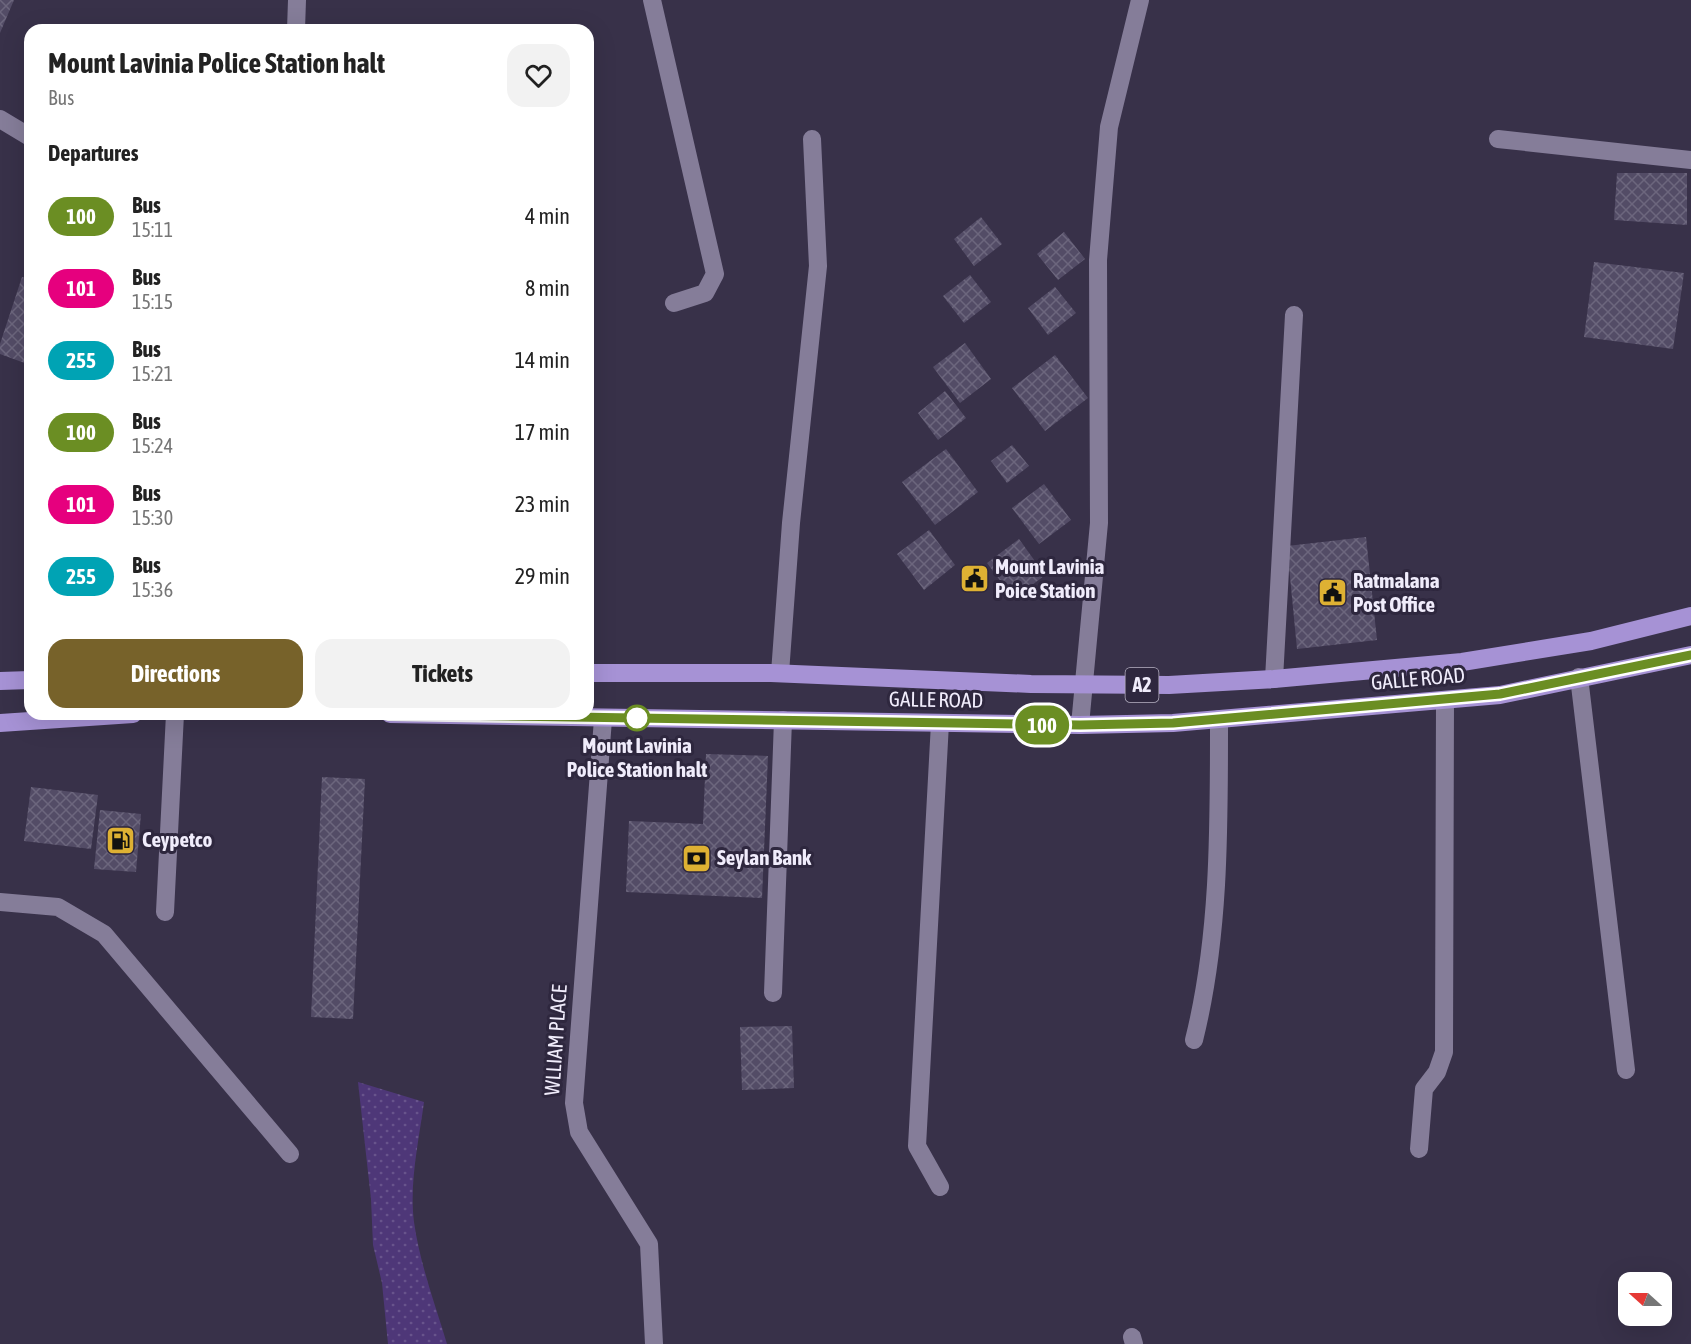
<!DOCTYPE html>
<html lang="en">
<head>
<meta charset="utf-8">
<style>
	:root { --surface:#fff; --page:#f2f2f2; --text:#222; --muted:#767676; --accent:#77622a }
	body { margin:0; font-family:"Asap Condensed",sans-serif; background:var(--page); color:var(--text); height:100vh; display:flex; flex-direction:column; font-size:22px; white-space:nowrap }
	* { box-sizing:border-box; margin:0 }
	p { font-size:20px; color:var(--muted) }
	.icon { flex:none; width:33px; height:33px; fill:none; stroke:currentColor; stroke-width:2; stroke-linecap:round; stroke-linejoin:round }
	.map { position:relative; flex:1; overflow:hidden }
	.sheet { position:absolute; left:24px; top:24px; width:570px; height:696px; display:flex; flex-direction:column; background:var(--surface); border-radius:18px; box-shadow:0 6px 24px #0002 }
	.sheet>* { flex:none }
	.badge { padding:0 12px; border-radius:20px; font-size:21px; line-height:39px }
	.needle { width:39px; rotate:291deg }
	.buttons { position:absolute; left:1618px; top:1272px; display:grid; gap:12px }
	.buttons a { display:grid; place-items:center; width:54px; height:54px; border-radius:12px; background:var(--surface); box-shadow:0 6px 24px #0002; font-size:30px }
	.map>.badge { position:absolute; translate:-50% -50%; box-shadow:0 0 0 3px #fff }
	h2 { padding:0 24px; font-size:22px; line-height:54px }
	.round { display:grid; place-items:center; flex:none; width:63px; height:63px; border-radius:18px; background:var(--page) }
	.summary { display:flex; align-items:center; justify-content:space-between; height:102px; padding:0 24px }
	h1 { font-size:28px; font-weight:700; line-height:45px }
	.primary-button { display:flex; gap:12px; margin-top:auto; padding:12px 24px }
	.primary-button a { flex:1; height:69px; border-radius:18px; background:var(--accent); color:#fff; font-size:24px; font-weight:700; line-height:69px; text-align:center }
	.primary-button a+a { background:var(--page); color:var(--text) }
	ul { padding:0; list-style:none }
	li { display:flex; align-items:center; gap:18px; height:72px; padding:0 24px }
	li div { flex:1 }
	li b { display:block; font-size:22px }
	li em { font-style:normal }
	li .badge { min-width:66px; font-weight:700; text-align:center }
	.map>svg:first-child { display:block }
</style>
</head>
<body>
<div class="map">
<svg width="1691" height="1344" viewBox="0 0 1691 1344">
	<defs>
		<pattern id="grass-dots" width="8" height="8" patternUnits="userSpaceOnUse" patternTransform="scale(1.5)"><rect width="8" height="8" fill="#4e3778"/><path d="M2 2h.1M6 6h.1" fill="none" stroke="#68548c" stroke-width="1.8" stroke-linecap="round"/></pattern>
		<pattern id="building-cross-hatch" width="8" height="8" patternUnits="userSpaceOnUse" patternTransform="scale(1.5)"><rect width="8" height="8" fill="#534c66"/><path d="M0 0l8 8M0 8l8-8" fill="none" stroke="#6c667d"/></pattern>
	</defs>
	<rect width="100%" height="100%" fill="#383149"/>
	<!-- grass -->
	<path fill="url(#grass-dots)" d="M358,1082l66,20c-5,38 -15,81 -10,120 6,42 21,82 33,122h-59l-6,-61 -9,-38 -2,-46z"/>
	<!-- building -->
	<path fill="url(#building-cross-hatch)" d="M0,0h14l-14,33z
		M1617,173h70v52l-73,-5z
		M981,217l21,27 -28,22 -20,-27z
		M1064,232l21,27 -27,21 -21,-26z
		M1594,262l90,11 -11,76 -89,-12z
		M970,275l21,27 -27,21 -21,-27z
		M22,277l8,2v86l-30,-11v-10z
		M1055,287l21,26 -28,22 -20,-27z
		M965,343l26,36 -31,24 -27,-36z
		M1055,355l33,43 -43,33 -33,-43z
		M945,391l21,27 -28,22 -20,-27z
		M1012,445l17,21 -22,17 -16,-22z
		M946,449l32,43 -43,33 -33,-43z
		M1044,484l27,36 -32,24 -27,-36z
		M929,530l26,35 -31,25 -27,-36z
		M1366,537l11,103 -80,9 -10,-103z
		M1019,539l26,36 -31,24 -27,-36z
		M706,754l62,2 -6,142 -136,-6 3,-71 74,3z
		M322,777l43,2 -12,240 -42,-2z
		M31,787l67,8 -7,54 -67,-8z
		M100,810l41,4 -5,58 -42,-3z
		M792,1026l2,62 -52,2 -2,-63z"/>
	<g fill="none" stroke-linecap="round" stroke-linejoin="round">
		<!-- minor -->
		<path stroke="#857d99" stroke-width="18" d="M652,0l63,274 -10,19 -31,10
			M296,30l1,-30
			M0,119l30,18
			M1498,139l193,21
			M780,673l11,-150 27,-257 -6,-127
			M1579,677l47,393
			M1274,679l20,-364
			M603,719l-29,384 5,29 70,112 5,100
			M940,723l-23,423 23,41
			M1080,725l19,-202 -1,-263 11,-133 31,-127
			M0,902l58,5 46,27 186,220
			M165,912l10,-198
			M773,993l10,-273
			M1194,1040c26,-104 25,-214 25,-321
			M1419,1149l5,-60 13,-17 7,-20 1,-352
			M1132,1337l2,7"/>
		<!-- highway -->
		<path stroke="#a692d5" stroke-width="18" d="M588,673h183l260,11 138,1 105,-6 188,-17 129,-21 100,-25
			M0,681l30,-1
			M390,714l690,11 93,-2 327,-28 191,-40
			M0,723l133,-9"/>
	</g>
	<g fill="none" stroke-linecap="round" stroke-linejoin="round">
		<defs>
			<path id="line" d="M388,714l692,11 93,-2 327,-29 191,-39"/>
		</defs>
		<!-- line casing -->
		<use href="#line" stroke="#fff" stroke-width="14"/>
		<!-- line -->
		<use href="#line" stroke="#6b8e23" stroke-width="9"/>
	</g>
	<!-- icons -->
	<defs>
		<symbol id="civic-square" viewBox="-11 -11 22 22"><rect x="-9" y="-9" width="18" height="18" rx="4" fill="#deb133" stroke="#2e273e"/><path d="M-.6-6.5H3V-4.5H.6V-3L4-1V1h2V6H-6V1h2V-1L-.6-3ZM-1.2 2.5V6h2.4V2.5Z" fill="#111"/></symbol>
		<symbol id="fuel-square" viewBox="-11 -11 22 22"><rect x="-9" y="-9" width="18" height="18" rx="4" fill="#deb133" stroke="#2e273e"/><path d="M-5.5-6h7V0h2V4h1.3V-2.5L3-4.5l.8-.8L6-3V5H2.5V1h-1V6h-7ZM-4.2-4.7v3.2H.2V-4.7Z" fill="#111"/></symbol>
		<symbol id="bank-square" viewBox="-11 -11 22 22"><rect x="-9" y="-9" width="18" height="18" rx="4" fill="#deb133" stroke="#2e273e"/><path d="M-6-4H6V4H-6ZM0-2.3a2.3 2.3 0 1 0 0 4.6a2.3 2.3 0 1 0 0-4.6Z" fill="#111"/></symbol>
	</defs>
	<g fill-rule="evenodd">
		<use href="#civic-square" x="958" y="562" width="33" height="33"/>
		<use href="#civic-square" x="1316" y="576" width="33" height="33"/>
		<use href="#fuel-square" x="104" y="824" width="33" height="33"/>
		<use href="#bank-square" x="680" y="842" width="33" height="33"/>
	</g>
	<!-- markers -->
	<circle fill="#fff" stroke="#6b8e23" stroke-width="3" cx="637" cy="718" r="12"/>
	<g text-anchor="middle" stroke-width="6" stroke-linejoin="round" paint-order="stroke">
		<!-- shield labels -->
		<rect fill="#2e273e" stroke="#b6b1c2" stroke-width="1.5" x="1125.5" y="668" width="33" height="34" rx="4.5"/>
		<g font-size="20" font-weight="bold" fill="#f0ecfb">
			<text x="1142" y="692">A2</text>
		</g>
		<!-- poi labels -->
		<g font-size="21" font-weight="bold" fill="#f0ecfb" stroke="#2e273e" text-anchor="start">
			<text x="995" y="574">Mount Lavinia<tspan x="995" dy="24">Poice Station</tspan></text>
			<text x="1353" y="588">Ratmalana<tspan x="1353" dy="24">Post Office</tspan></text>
			<text x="142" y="847">Ceypetco</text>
			<text x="717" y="865">Seylan Bank</text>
		</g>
		<!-- street labels -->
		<g font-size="21" fill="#f0ecfb" stroke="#2e273e">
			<text transform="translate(1418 679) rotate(-5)" y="7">GALLE ROAD</text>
			<text transform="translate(936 700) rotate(1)" y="7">GALLE ROAD</text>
			<text transform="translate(556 1040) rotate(-86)" y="7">WLLIAM PLACE</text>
		</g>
		<!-- stop labels -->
		<g font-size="21" font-weight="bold" fill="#f0ecfb" stroke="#2e273e">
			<text x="637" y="753">Mount Lavinia<tspan x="637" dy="24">Police Station halt</tspan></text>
		</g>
	</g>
</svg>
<div class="buttons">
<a><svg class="needle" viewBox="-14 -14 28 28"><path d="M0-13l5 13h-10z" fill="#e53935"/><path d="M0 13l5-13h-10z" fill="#767676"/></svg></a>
</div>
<b class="badge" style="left:1042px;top:725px;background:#6b8e23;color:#fff">100</b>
<section class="sheet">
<div class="summary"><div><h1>Mount Lavinia Police Station halt</h1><p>Bus</p></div><a class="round"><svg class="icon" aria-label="heart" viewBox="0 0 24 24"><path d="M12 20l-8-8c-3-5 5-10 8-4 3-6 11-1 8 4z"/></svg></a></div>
<h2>Departures</h2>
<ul>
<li><span class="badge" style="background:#6b8e23;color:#fff">100</span><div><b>Bus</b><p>15:11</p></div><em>4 min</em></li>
<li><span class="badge" style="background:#e6007e;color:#fff">101</span><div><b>Bus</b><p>15:15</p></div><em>8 min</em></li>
<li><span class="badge" style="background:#00a3b4;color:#fff">255</span><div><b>Bus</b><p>15:21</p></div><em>14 min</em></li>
<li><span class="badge" style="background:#6b8e23;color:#fff">100</span><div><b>Bus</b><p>15:24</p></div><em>17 min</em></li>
<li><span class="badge" style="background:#e6007e;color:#fff">101</span><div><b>Bus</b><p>15:30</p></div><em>23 min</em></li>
<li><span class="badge" style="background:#00a3b4;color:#fff">255</span><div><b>Bus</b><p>15:36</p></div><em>29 min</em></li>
</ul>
<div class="primary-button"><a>Directions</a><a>Tickets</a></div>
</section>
</div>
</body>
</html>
